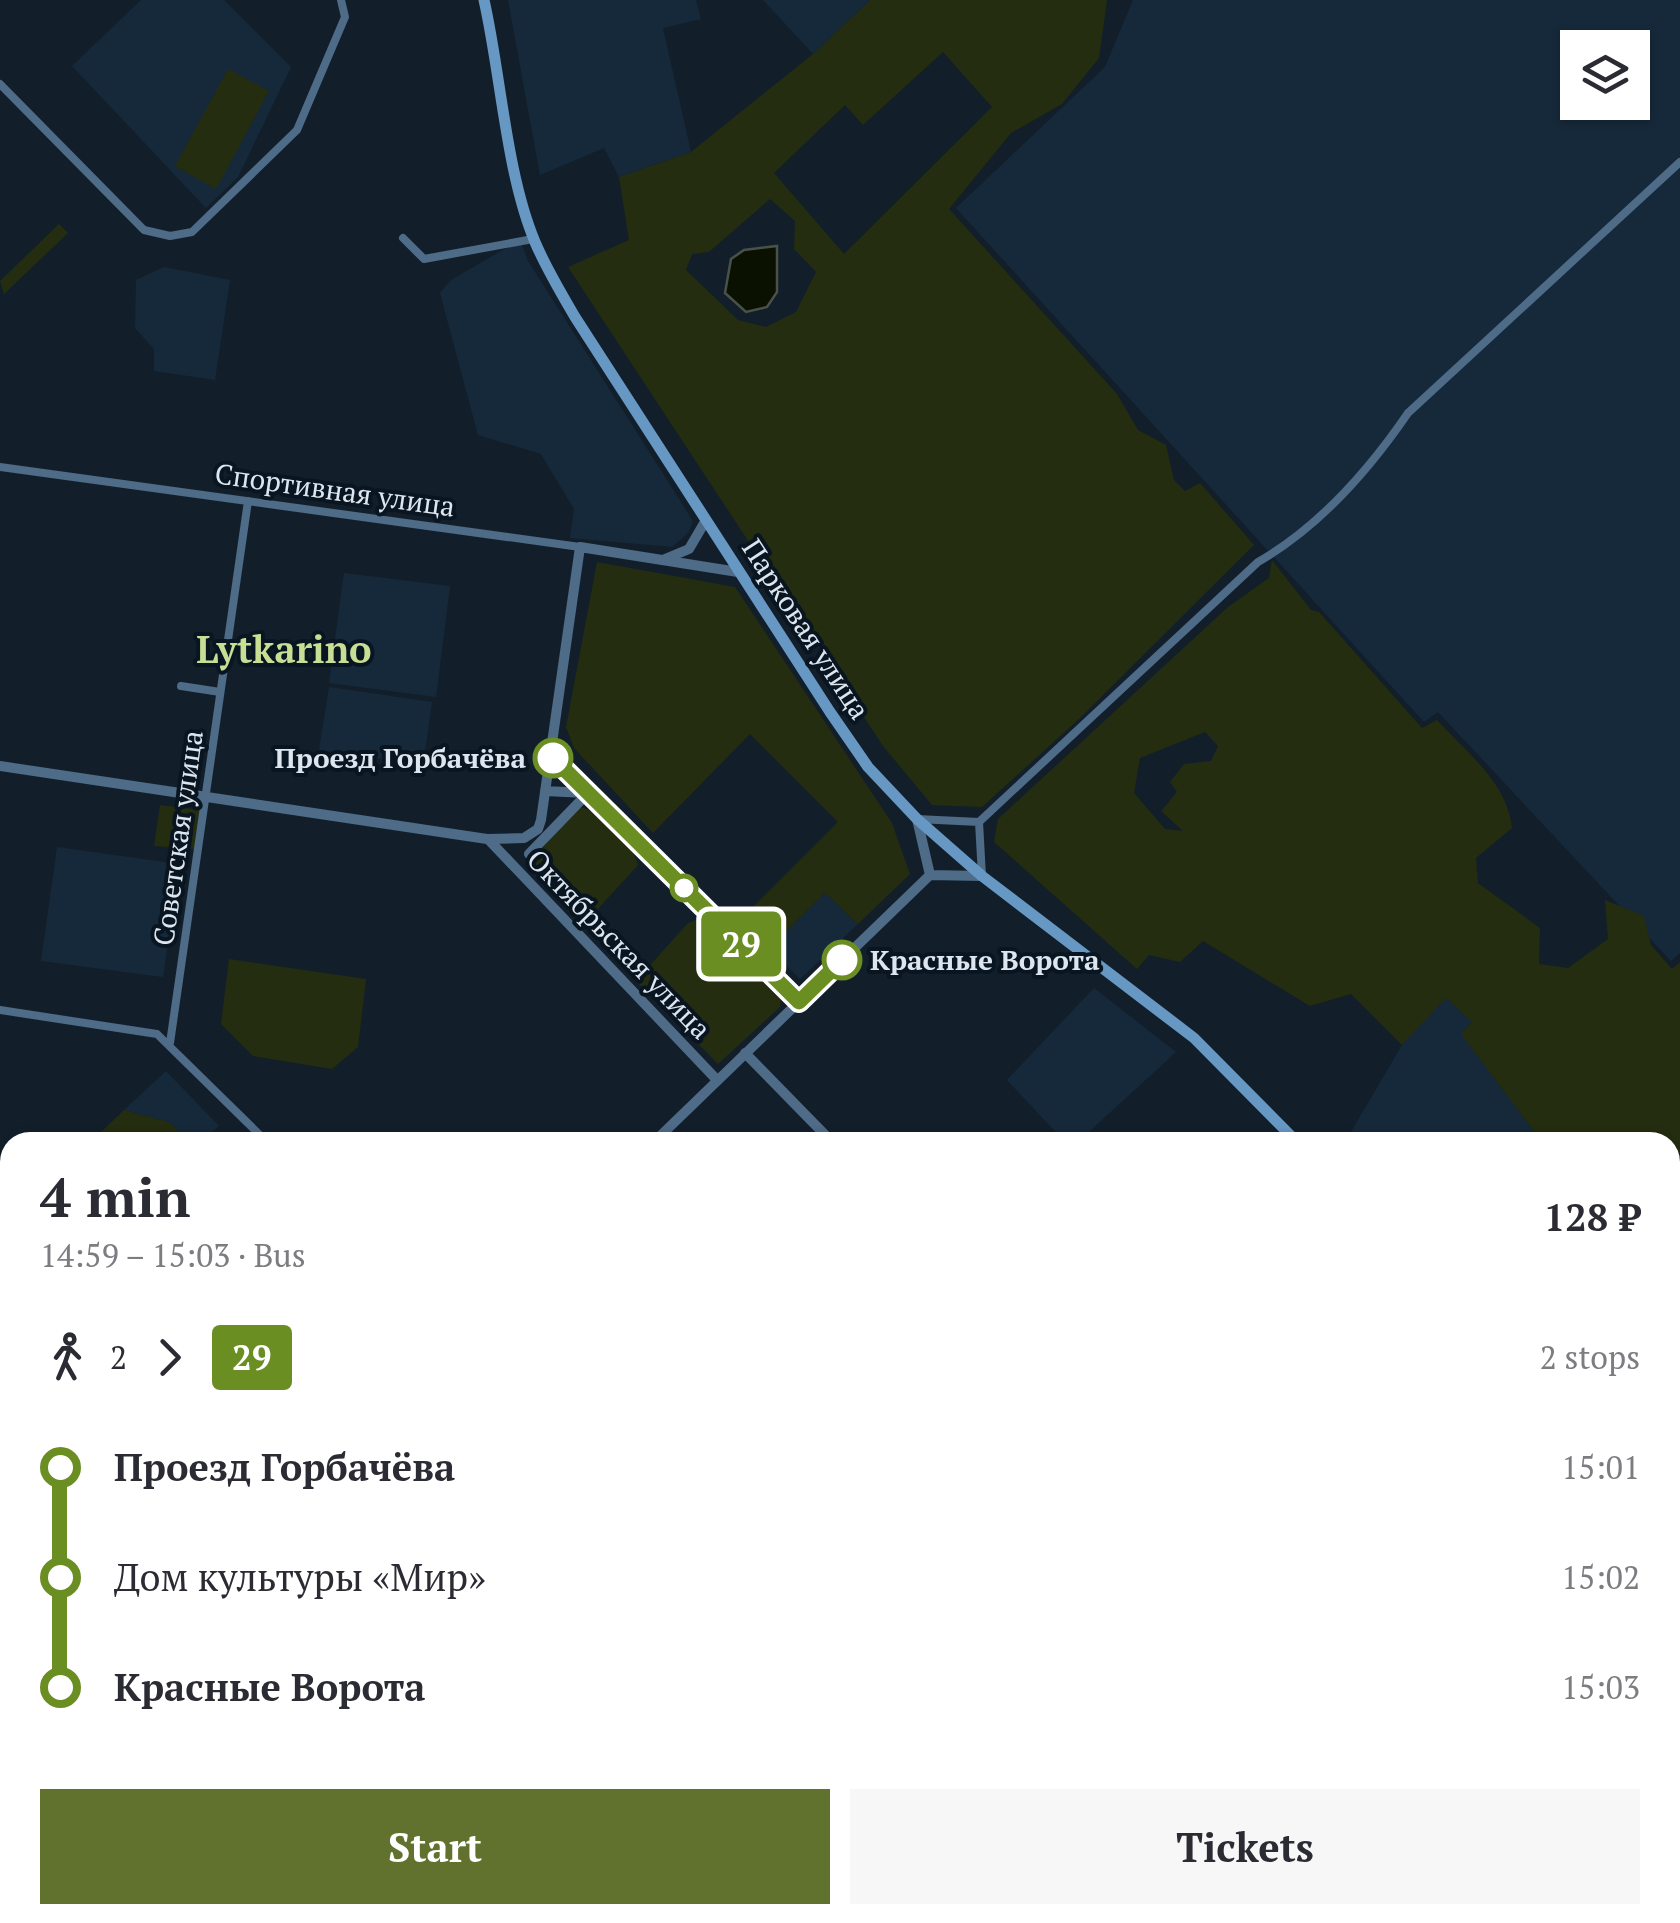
<!DOCTYPE html>
<html lang="en">
<head>
<meta charset="utf-8">
<style>
	:root { --surface:#fff; --page:#f7f7f7; --text:#2b2b33; --muted:#7c7c81; --accent:#61722e }
	body { margin:0; font-family:"PT Serif",serif; background:var(--page); color:var(--text); height:100vh; display:flex; flex-direction:column; font-size:38px; white-space:nowrap }
	* { box-sizing:border-box; margin:0 }
	p { font-size:32px; color:var(--muted) }
	.icon { flex:none; width:55px; height:55px; fill:none; stroke:currentColor; stroke-width:2; stroke-linecap:round; stroke-linejoin:round }
	.map { position:relative; flex:1; overflow:hidden }
	.drawer { position:absolute; left:0px; top:1132px; width:1680px; height:792px; display:flex; flex-direction:column; background:var(--surface); border-radius:30px 30px 0 0; box-shadow:0 2px 8px #0004 }
	.drawer>* { flex:none }
	.badge { padding:0 20px; border-radius:8px; font-size:35px; line-height:65px }
	.buttons { position:absolute; left:1560px; top:30px; display:grid; gap:20px }
	.buttons a { display:grid; place-items:center; width:90px; height:90px; border-radius:0px; background:var(--surface); box-shadow:0 2px 8px #0004; font-size:50px }
	.map>.badge { position:absolute; translate:-50% -50%; box-shadow:0 0 0 5px #fff }
	.legs { display:flex; align-items:center; gap:15px; height:110px; padding:0 40px; font-size:32px }
	.legs p { margin-inline-start:auto }
	.summary { display:flex; align-items:center; justify-content:space-between; height:170px; padding:0 40px }
	h1 { font-size:55px; font-weight:700; line-height:75px }
	.button { display:flex; gap:20px; margin-top:auto; padding:20px 40px }
	.button a { flex:1; height:115px; border-radius:0px; background:var(--accent); color:#fff; font-size:40px; font-weight:700; line-height:115px; text-align:center }
	.button a+a { background:var(--page); color:var(--text) }
	ul { padding:0 40px; list-style:none }
	li { display:flex; align-items:center; gap:35px; height:110px; font-size:38px }
	li i { display:grid; place-items:center; width:15px; height:100%; margin:0 12px; background:currentColor }
	li i::after { content:''; width:25px; height:25px; margin:-12px; border:8px solid; border-radius:50%; background:var(--surface) }
	li p { margin-inline-start:auto }
	li:first-child i { background:linear-gradient(#0000 50%,currentColor 0) }
	li:last-child i { background:linear-gradient(currentColor 50%,#0000 0) }
	.map>svg:first-child { display:block }
</style>
</head>
<body>
<div class="map">
<svg width="1680" height="1923" viewBox="0 0 1680 1923">
	<rect width="100%" height="100%" fill="#121f2b"/>
	<!-- built -->
	<path fill="#16293a" fill-rule="evenodd" d="M141,0h83l67,67 -53,110 -32,31 -134,-142z
		M508,0h188l5,19 -38,9 28,124 -72,25 -15,-29 -64,27z
		M763,0h107l-57,54z
		M1133,0h547v953l-9,8 -233,-249 -14,10 -468,-514 149,-141zM1578,48h54v54h-54z
		M520,240l8,21 165,260 -4,11 -17,15 -102,-9 4,-29 -33,-55 -63,-19 -38,-142 11,-13z
		M164,267l66,13 -15,100 -61,-9v-22l-19,-21 1,-48z
		M344,573l106,13 -14,111 -107,-14z
		M329,687l103,15 -9,63 -104,-15z
		M57,847l122,17 -16,113 -122,-16z
		M825,893l33,31 -58,55 -31,-31z
		M1094,988l82,64 -98,90h-13l-58,-62z
		M1446,997l26,25 -10,12 80,108h-197l57,-97z
		M166,1071l53,55 -17,16h-11l-22,-20 -45,-12z
		M303,1915h129l-9,8h-114z"/>
	<!-- green -->
	<path fill="#242d0f" fill-rule="evenodd" d="M870,0h237l-8,58 -37,46 -51,29 -62,76 168,185 21,36 28,15 8,35 11,11 15,-8 54,62 -175,174 -97,88 -50,-2 -49,-59 -315,-479 61,-27 -10,-63 72,-25 122,-98zM943,52l49,55 -148,147 -70,-81 71,-68 18,20zM770,199l25,22 -1,28 22,23 -20,40 -30,15 -28,-7 -52,-50 6,-16 17,-2z
		M228,69l41,22 -53,98 -41,-23z
		M59,224l9,9 -64,61 -4,-13z
		M1272,560l39,50 8,2 103,116 15,-8c30,33 70,62 75,108l-36,30 2,25 62,45 -1,36 29,4 40,-29 -3,-39 39,16 7,29 21,24 8,-7v224l-10,9v-53h-128l-81,-108 11,-12 -26,-24 -44,47 -51,-51 -41,12 -107,-65 -23,21 -31,-7 -12,14 -143,-127 4,-23 230,-212 41,-29zM1205,732l13,14 -7,15 -27,3 -14,18 7,10 -16,19 22,20 -18,-2 -31,-36 6,-35z
		M597,562l138,25 157,236 18,51 -52,50 -33,-31 -56,55 -28,-29 97,-97 -88,-88 -97,99 -79,-85 -8,-21z
		M160,805l40,5 -5,39 -41,-3z
		M579,807c21,2 54,37 59,58l-42,46 -20,9 -48,-52c2,-5 44,-57 51,-61z
		M698,919l83,81 -1,7 -62,57 -82,-83 52,-58z
		M229,959l137,20 -8,68 -26,22 -79,-13 -32,-32z
		M124,1110l45,12 22,20 -91,-9z
		M1680,1217v638l-10,-17v-612z
		M3,1230l7,7v93l-10,9z"/>
	<!-- water -->
	<path fill="#0a1100" stroke="#495148" stroke-width="2.5" d="M777,246v46l-10,15 -21,5 -21,-19 6,-34 13,-9z"/>
	<g fill="none" stroke-linecap="round" stroke-linejoin="round">
		<!-- minor -->
		<path stroke="#4e6b87" stroke-width="8" d="M0,84l144,146 26,6 22,-4 105,-102 48,-113 -4,-17
			M403,238l21,21 109,-20
			M0,467l580,80
			M181,686l39,6
			M917,819l62,3 279,-260c61,-35 111,-92 150,-149l272,-251
			M979,822l3,54
			M0,1010l157,24 110,108
			M170,1043l78,-542
			M1670,1885l10,19
			M1536,1915l6,5 21,-3 3,6
			M455,1923l8,-8
			M1268,1923l1,-8
			M1355,1923l1,-8
			M1480,1923l2,-8"/>
		<!-- tertiary -->
		<path stroke="#4e6b87" stroke-width="10" d="M665,559l24,-10 17,-29
			M549,754l250,248
			M0,766l487,73 37,-1 14,-9 3,-9 39,-273 158,25
			M545,791l42,2
			M917,819l13,56
			M488,839l229,241
			M529,854l59,-61
			M745,1053l87,89
			M654,1142l276,-267 52,1
			M0,1420l10,-4"/>
		<!-- secondary -->
		<path stroke="#6798c4" stroke-width="11" d="M484,0c17,75 22,173 51,242 11,26 26,51 40,75l255,395 38,55 49,52 65,57 212,162 103,104
			M1670,1210l10,-9"/>
	</g>
	<g fill="none" stroke-linecap="round" stroke-linejoin="round">
		<defs>
			<path id="line-1" d="M553,758l246,244 43,-42"/>
		</defs>
		<!-- line-1 casing -->
		<use href="#line-1" stroke="#fff" stroke-width="22"/>
		<!-- line-1 -->
		<use href="#line-1" stroke="#6b8e23" stroke-width="15"/>
	</g>
	<!-- markers -->
	<g fill="#fff" stroke="#6b8e23" stroke-width="5">
		<circle cx="553" cy="758" r="18"/>
		<circle cx="684" cy="888" r="12"/>
		<circle cx="842" cy="960" r="18"/>
	</g>
	<g text-anchor="middle" stroke-width="8" stroke-linejoin="round" paint-order="stroke">
		<!-- street labels -->
		<g font-size="28" fill="#dde6ef" stroke="#091622">
			<text transform="translate(335 490) rotate(8)" y="10">Спортивная улица</text>
			<text transform="translate(806 629) rotate(57)" y="10">Парковая улица</text>
			<text transform="translate(178 838) rotate(-82)" y="10">Советская улица</text>
			<text transform="translate(619 944) rotate(46)" y="10">Октябрьская улица</text>
		</g>
		<!-- stop labels -->
		<g font-size="28" font-weight="bold" fill="#dde6ef" stroke="#091622" text-anchor="end">
			<text x="526" y="768">Проезд Горбачёва</text>
			<text x="870" y="970" text-anchor="start">Красные Ворота</text>
		</g>
		<!-- district labels -->
		<g font-size="38" font-weight="bold" fill="#c7de94" stroke="#091622">
			<text x="284" y="663">Lytkarino</text>
		</g>
	</g>
</svg>
<div class="buttons">
<a><svg class="icon" aria-label="layers" viewBox="0 0 24 24"><path d="M12 4l9 5-9 5-9-5zM3 14l9 5 9-5"/></svg></a>
</div>
<b class="badge" style="left:741px;top:944px;background:#6b8e23;color:#fff">29</b>
<section class="drawer">
<div class="summary"><div><h1>4 min</h1><p>14:59 – 15:03 · Bus</p></div><b>128 ₽</b></div>
<div class="legs"><svg class="icon" aria-label="walk" viewBox="0 0 24 24"><circle cx="13" cy="4" r="2"/><path d="M13 8l-2 6 4 7M11 14l-3 7M7 12l3-4h3l4 4"/></svg>2<svg class="icon" aria-label="forward" viewBox="0 0 24 24"><path d="M9 5l7 7-7 7"/></svg><b class="badge" style="background:#6b8e23;color:#fff">29</b><p>2 stops</p></div>
<ul>
<li><i style="color:#6b8e23"></i><b>Проезд Горбачёва</b><p>15:01</p></li>
<li><i style="color:#6b8e23"></i><span>Дом культуры «Мир»</span><p>15:02</p></li>
<li><i style="color:#6b8e23"></i><b>Красные Ворота</b><p>15:03</p></li>
</ul>
<div class="button"><a>Start</a><a>Tickets</a></div>
</section>
</div>
</body>
</html>
